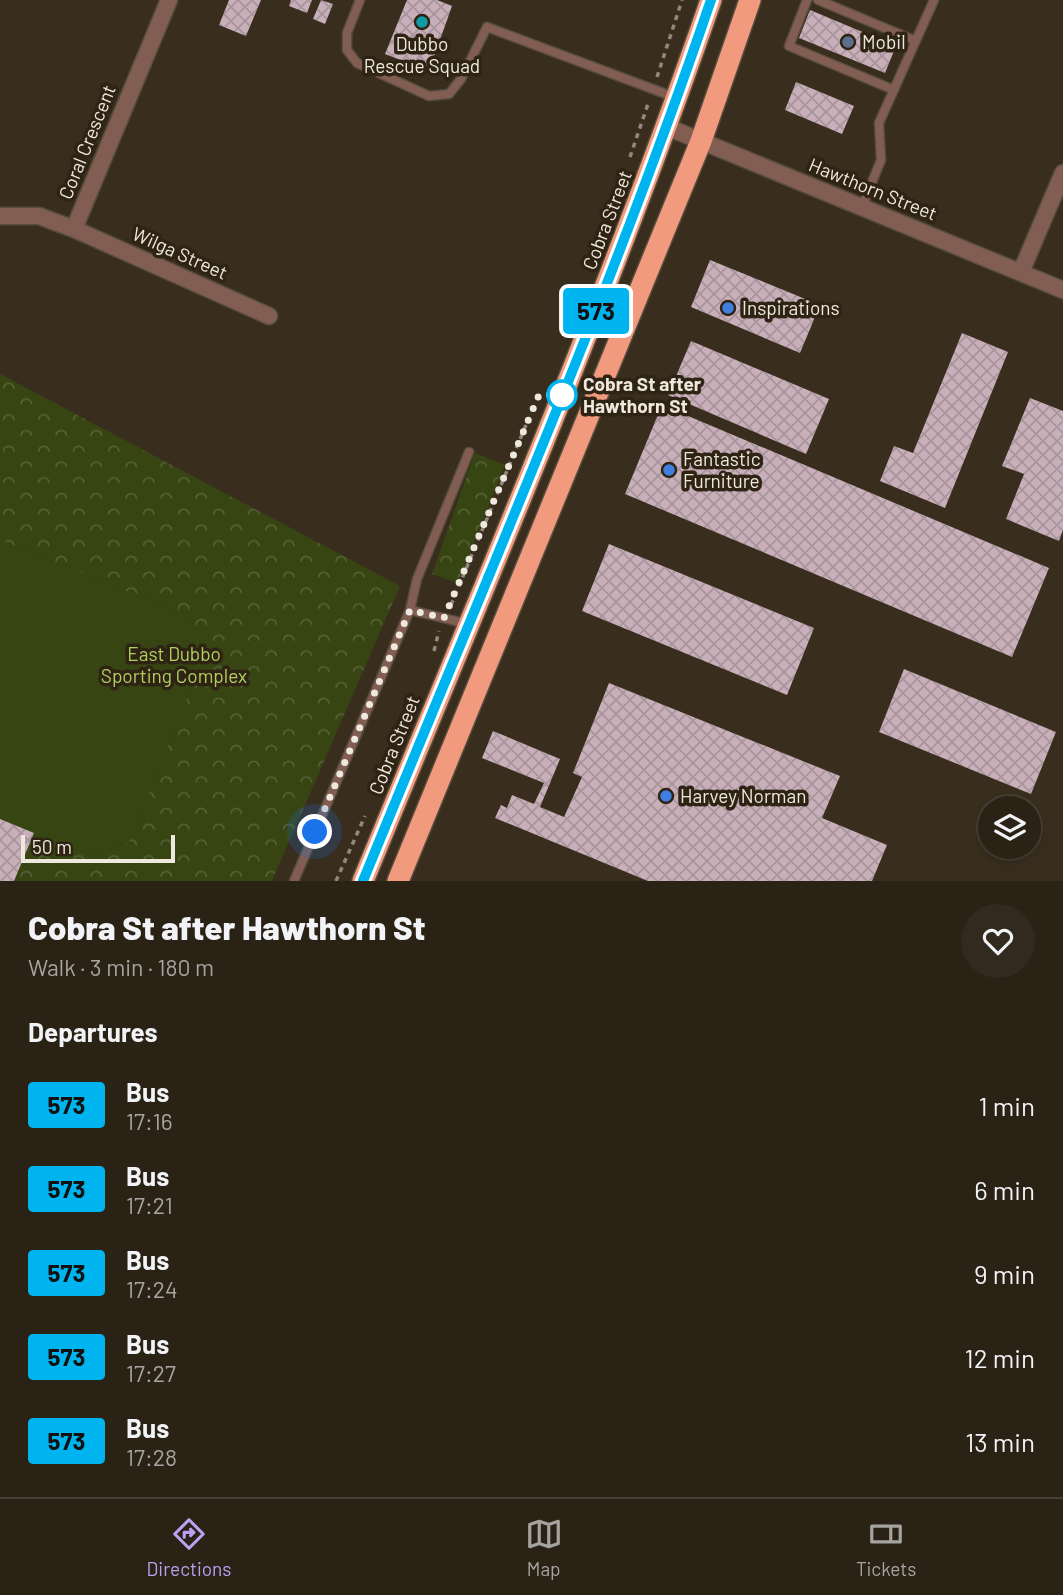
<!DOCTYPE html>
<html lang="en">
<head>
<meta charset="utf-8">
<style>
	:root { --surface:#2b2216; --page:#332a1f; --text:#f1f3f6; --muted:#a6a4a1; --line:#473f35; --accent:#bca0f2 }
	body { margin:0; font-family:Barlow,sans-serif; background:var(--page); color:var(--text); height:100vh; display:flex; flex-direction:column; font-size:26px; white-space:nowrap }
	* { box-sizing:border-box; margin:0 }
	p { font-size:23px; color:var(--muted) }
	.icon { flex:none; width:38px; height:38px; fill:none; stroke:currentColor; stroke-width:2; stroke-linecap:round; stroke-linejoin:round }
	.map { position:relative; height:881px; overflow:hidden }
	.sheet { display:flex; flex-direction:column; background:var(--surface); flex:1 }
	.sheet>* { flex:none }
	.badge { padding:0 14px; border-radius:5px; font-size:24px; line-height:46px }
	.tools { position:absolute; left:978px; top:796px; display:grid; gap:14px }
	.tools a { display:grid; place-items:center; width:63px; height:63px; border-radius:50%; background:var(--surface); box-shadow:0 4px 10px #0003,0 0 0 2px var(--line); font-size:35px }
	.scale { position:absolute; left:21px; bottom:18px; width:154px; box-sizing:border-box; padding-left:7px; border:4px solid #efe8de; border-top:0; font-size:19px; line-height:24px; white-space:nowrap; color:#efe8de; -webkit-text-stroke:5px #2f2414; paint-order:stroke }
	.you { position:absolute; width:35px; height:35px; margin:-18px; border:5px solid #fff; border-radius:50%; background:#1a73e8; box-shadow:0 0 0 10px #1a73e833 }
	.map>.badge { position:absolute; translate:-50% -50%; box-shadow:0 0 0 4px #fff }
	h2 { padding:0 28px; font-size:26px; line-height:63px }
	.round { display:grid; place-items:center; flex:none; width:74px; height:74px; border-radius:37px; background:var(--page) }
	.head { display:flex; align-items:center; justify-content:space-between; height:119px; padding:0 28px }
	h1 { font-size:33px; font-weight:800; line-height:52px }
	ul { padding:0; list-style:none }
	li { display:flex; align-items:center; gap:21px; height:84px; padding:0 28px }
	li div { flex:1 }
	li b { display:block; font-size:26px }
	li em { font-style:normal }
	li .badge { min-width:77px; font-weight:700; text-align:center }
	.dock { display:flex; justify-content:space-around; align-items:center; height:98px; border-top:2px solid var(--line); background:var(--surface); font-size:19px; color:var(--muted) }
	.dock a { display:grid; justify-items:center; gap:4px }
	.dock .current { color:var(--accent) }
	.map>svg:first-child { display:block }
</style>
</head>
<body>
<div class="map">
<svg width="1063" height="881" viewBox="0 0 1063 881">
	<defs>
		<pattern id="park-crowns" width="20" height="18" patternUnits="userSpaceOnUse" patternTransform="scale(1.75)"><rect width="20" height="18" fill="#374513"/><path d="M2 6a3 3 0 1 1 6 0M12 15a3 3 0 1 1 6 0" fill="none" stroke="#546035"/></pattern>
		<pattern id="building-cross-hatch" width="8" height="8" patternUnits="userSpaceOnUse" patternTransform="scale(1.75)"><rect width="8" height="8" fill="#c8afba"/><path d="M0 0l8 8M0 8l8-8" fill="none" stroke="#a8959c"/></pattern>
	</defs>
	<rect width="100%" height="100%" fill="#392e1e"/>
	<!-- park -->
	<path fill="url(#park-crowns)" d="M0,374l400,212 -128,295h-272z
		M475,453l30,12 -47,118 -26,-9z"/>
	<!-- pitch -->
	<path fill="#374513" d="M0,540l184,74 22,37 -78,193 -40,10 -88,-36z"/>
	<!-- building -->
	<path fill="url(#building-cross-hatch)" d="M229,0h32l-15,36 -27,-11z
		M291,0h21l-5,13 -18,-7z
		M321,0l12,4 -8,20 -12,-5z
		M407,0h30l15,6 -23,65 -44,-17z
		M810,10l86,36 -11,27 -86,-35z
		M796,82l58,24 -12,28 -57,-24z
		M710,260l110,45 -20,48 -109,-46z
		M962,333l46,19 -63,156 -65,-27 14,-35 19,7z
		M691,341l138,58 -23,55 -138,-59z
		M1030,398l33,13v119l-4,11 -53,-22 18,-45 -22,-8z
		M662,405l387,163 -37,89 -387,-163z
		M609,544l205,84 -27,67 -205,-84z
		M904,669l152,63 -25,62 -152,-62z
		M609,683l231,93 -18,42 65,27 -15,36h-224l-153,-63 6,-13 6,3 5,-13 22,9 10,-21 -62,-25 11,-27 67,28 -20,48 24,10 18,-40 -9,-4z
		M0,819l34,14 -20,48h-14z"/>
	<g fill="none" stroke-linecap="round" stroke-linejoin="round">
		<defs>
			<path id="lane" d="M360,0l-13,33v17l10,13 72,33 20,-2 12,-15 26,-52 187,70
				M807,0l-18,46 105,44
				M818,0l98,41
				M862,207l19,-47 -2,-37 55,-123
				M410,610l58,14
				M294,881l116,-271 7,-31 52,-127"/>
			<path id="street" d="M667,127l396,163
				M0,216h39l35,13 95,-229
				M74,229l195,87
				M1021,272l42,-99"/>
			<path id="highway" d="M363,881c120,-292 245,-583 348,-881
				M398,881l303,-740 49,-141"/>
		</defs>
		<!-- lane casing -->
		<use href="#lane" stroke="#564c3d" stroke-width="11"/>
		<!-- street casing -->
		<use href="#street" stroke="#564c3d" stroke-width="19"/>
		<!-- highway casing -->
		<use href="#highway" stroke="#564c3d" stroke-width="24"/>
		<!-- path -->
		<path stroke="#92897c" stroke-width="3.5" stroke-dasharray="5 5" stroke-linecap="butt" d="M657,77l25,-77
			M630,157l19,-56
			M451,605l75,-180
			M434,651l5,-20
			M336,881l29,-65"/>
		<!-- lane -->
		<use href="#lane" stroke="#825e52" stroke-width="8"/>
		<!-- street -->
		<use href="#street" stroke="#825e52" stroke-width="16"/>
		<!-- highway -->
		<use href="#highway" stroke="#f29a7e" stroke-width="21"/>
	</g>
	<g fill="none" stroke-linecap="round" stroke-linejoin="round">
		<defs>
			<path id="line" d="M363,881c119,-292 246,-582 348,-881"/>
		</defs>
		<!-- line casing -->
		<use href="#line" stroke="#fff" stroke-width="16"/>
		<!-- line -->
		<use href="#line" stroke="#00b5ef" stroke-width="10"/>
		<!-- walk -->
		<path stroke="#efe8de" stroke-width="7" stroke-dasharray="0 12.6" d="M315,832l95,-222 34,8 95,-223h23"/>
	</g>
	<!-- markers -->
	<circle fill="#0f9aa8" stroke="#2f2414" stroke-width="2.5" cx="422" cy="22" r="7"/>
	<circle fill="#5c6f8a" stroke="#2f2414" stroke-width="2.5" cx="848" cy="42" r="7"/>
	<g fill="#3f7fe0" stroke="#2f2414" stroke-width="2.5">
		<circle cx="728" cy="308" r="7"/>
		<circle cx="669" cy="470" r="7"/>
		<circle cx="666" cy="796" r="7"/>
	</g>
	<circle fill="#fff" stroke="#00b5ef" stroke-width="3.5" cx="562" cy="395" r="14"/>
	<g text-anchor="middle" stroke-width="7" stroke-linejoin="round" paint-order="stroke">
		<!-- poi labels -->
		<g font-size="19" fill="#efe8de" stroke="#2f2414" text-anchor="start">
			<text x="862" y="49">Mobil</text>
			<text x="422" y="51" text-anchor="middle">Dubbo<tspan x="422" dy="22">Rescue Squad</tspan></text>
			<text x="742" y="315">Inspirations</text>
			<text x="683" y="466">Fantastic<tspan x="683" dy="22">Furniture</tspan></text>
			<text x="680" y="803">Harvey Norman</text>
		</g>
		<!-- street labels -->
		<g font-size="19" fill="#efe8de" stroke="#2f2414">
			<text transform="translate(87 142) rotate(-68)" y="7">Coral Crescent</text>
			<text transform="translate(873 189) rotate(22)" y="7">Hawthorn Street</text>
			<text transform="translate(607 220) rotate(-69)" y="7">Cobra Street</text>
			<text transform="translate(180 253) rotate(24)" y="7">Wilga Street</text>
			<text transform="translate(394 745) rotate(-68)" y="7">Cobra Street</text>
		</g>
		<!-- stop labels -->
		<g font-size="19" font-weight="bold" fill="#efe8de" stroke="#2f2414" text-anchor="start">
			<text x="583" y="391">Cobra St after<tspan x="583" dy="22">Hawthorn St</tspan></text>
		</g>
		<!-- park labels -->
		<g font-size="19" fill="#b0d060" stroke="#2f2414">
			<text x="174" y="661">East Dubbo<tspan x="174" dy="22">Sporting Complex</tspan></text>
		</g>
	</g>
</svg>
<div class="tools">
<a><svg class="icon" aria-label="layers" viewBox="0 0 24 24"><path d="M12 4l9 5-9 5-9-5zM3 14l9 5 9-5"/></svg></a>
</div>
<div class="scale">50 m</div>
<div class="you" style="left:315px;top:832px"></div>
<b class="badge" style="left:596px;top:311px;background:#00b5ef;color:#111">573</b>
</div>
<section class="sheet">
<div class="head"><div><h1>Cobra St after Hawthorn St</h1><p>Walk · 3 min · 180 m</p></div><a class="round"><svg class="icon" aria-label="heart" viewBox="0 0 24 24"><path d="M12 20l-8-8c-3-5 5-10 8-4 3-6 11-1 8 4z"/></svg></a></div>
<h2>Departures</h2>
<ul>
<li><span class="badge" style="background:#00b5ef;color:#111">573</span><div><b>Bus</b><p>17:16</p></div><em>1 min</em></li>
<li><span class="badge" style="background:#00b5ef;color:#111">573</span><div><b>Bus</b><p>17:21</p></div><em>6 min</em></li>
<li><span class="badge" style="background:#00b5ef;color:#111">573</span><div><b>Bus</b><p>17:24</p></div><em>9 min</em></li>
<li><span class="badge" style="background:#00b5ef;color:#111">573</span><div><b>Bus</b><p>17:27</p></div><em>12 min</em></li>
<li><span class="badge" style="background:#00b5ef;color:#111">573</span><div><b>Bus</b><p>17:28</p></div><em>13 min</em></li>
</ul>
</section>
<nav class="dock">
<a class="current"><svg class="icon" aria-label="directions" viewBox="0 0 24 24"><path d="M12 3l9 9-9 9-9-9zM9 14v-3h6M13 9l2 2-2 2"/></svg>Directions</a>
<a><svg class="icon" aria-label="map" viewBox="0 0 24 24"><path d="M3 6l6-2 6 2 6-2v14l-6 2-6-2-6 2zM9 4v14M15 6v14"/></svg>Map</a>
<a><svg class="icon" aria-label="tickets" viewBox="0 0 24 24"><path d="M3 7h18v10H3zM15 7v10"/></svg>Tickets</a>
</nav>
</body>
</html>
